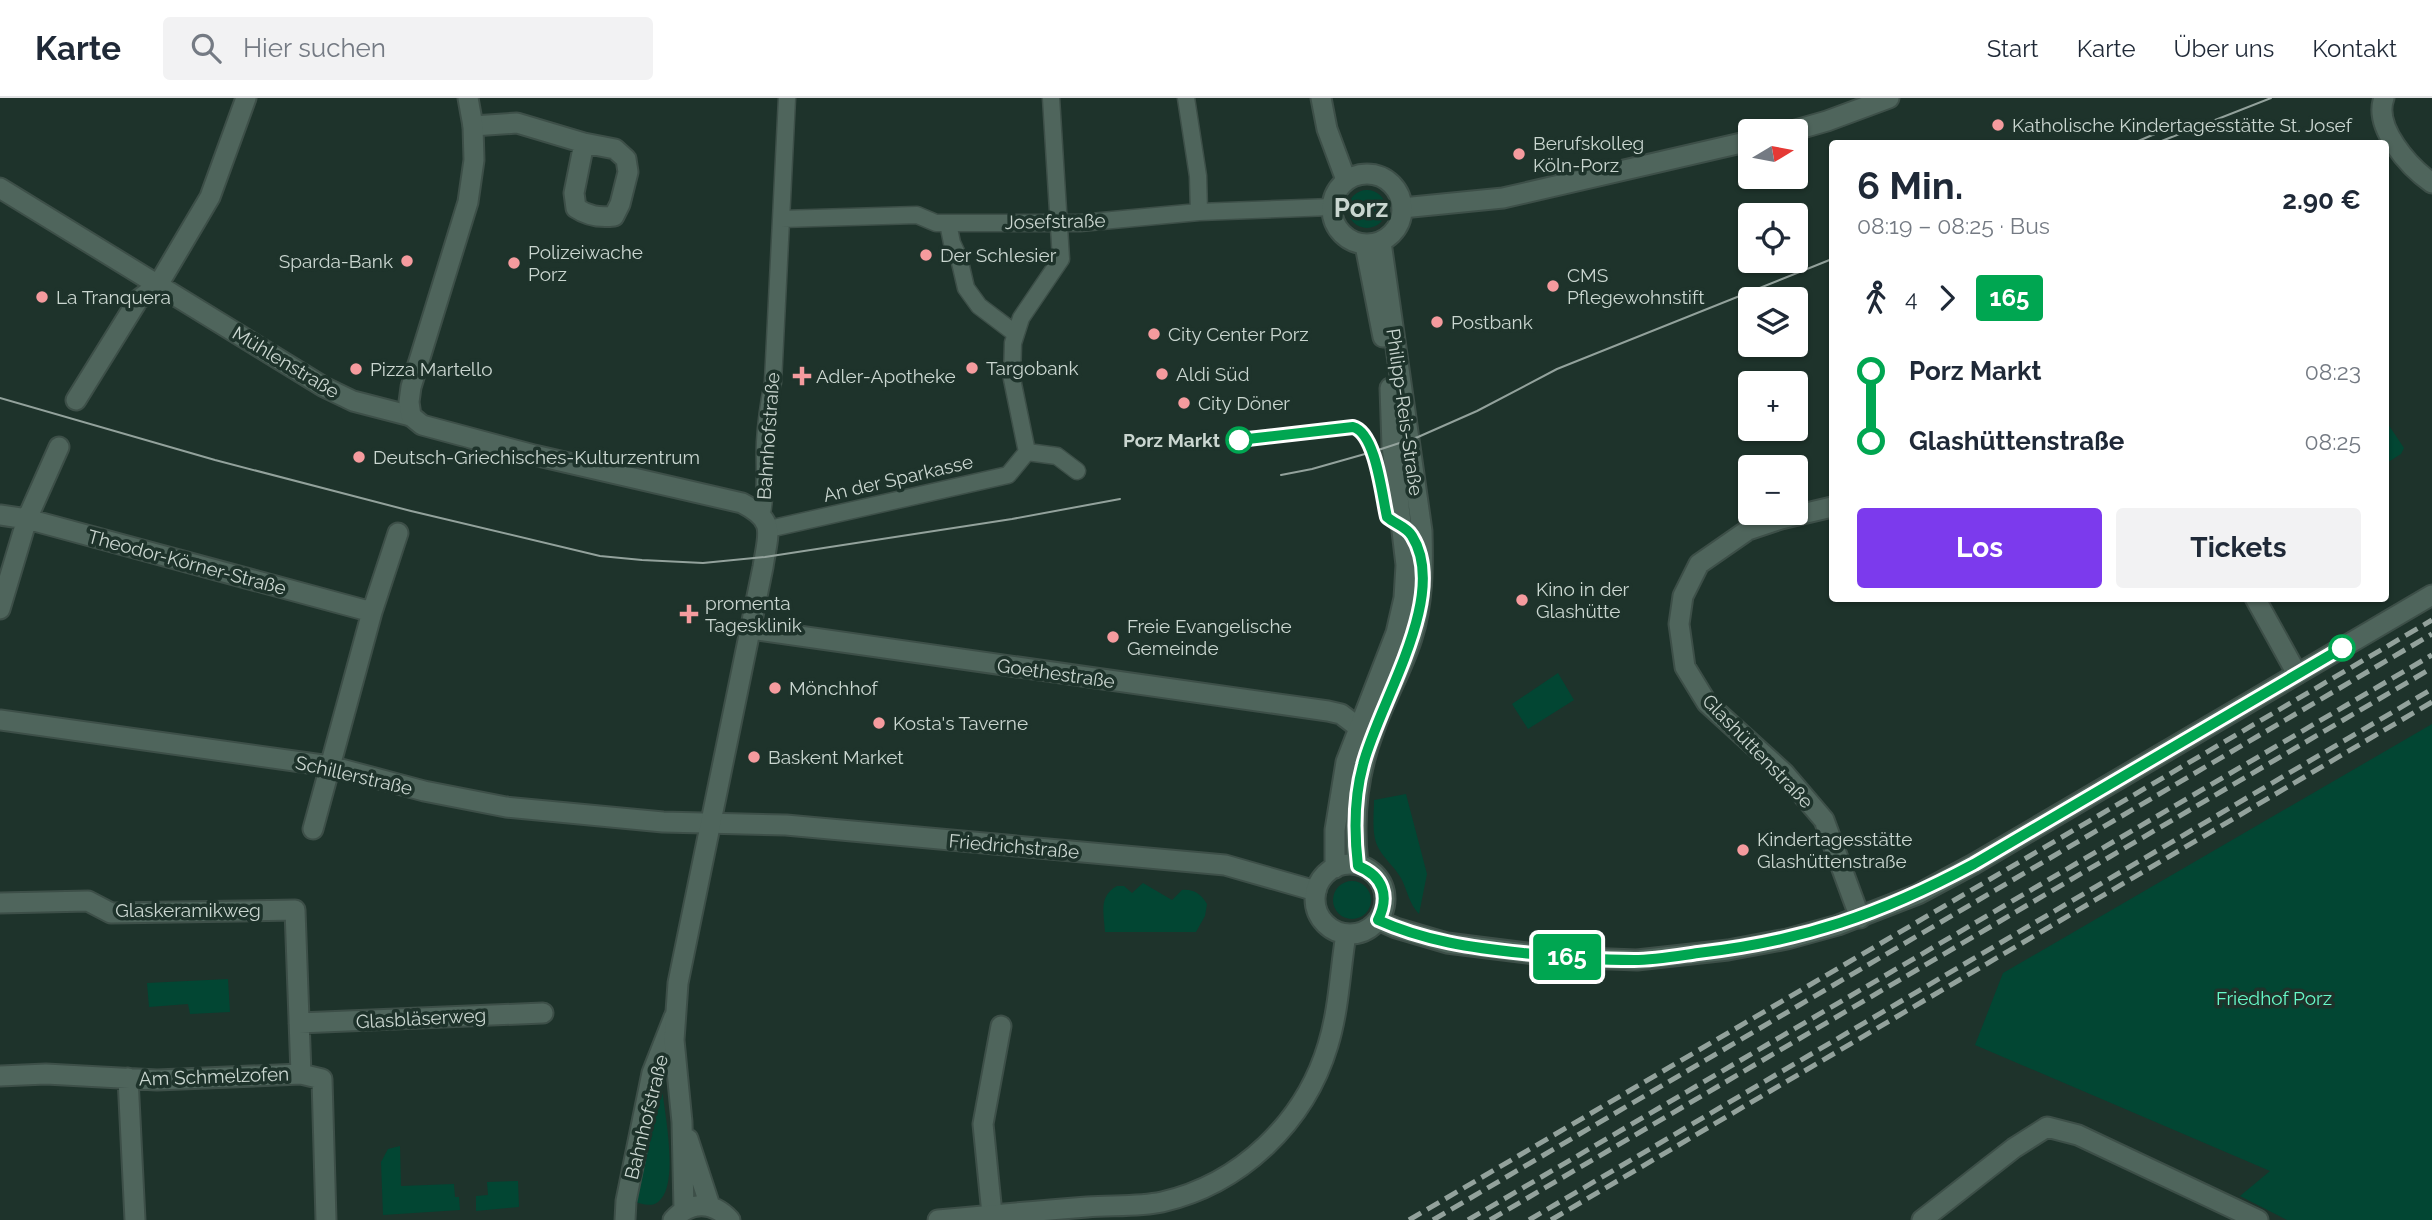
<!DOCTYPE html>
<html lang="de">
<head>
<meta charset="utf-8">
<style>
	:root { --surface:#fff; --page:#f2f2f3; --text:#1f2937; --muted:#747a83; --line:#e0e1e3; --accent:#7c3aed }
	body { margin:0; font-family:Raleway,sans-serif; background:var(--page); color:var(--text); height:100vh; display:flex; flex-direction:column; font-size:26px; white-space:nowrap }
	* { box-sizing:border-box; margin:0 }
	p { font-size:23px; color:var(--muted) }
	.icon { flex:none; width:38px; height:38px; fill:none; stroke:currentColor; stroke-width:2; stroke-linecap:round; stroke-linejoin:round }
	.map { position:relative; flex:1; overflow:hidden }
	.details { position:absolute; left:1829px; top:42px; width:560px; height:462px; display:flex; flex-direction:column; background:var(--surface); border-radius:7px; box-shadow:0 2px 5px #0004 }
	.details>* { flex:none }
	.badge { padding:0 14px; border-radius:5px; font-size:24px; line-height:46px }
	.needle { width:46px; rotate:80deg }
	.controls { position:absolute; left:1738px; top:21px; display:grid; gap:14px }
	.controls a { display:grid; place-items:center; width:70px; height:70px; border-radius:7px; background:var(--surface); box-shadow:0 2px 5px #0004; font-size:35px }
	.map>.badge { position:absolute; translate:-50% -50%; box-shadow:0 0 0 4px #fff }
	.legs { display:flex; align-items:center; gap:10px; height:77px; padding:0 28px; font-size:23px }
	.legs p { margin-inline-start:auto }
	.overview { display:flex; align-items:center; justify-content:space-between; height:119px; padding:0 28px }
	h1 { font-size:38px; font-weight:700; line-height:52px }
	.cta { display:flex; gap:14px; margin-top:auto; padding:14px 28px }
	.cta a { flex:1; height:80px; border-radius:7px; background:var(--accent); color:#fff; font-size:28px; font-weight:700; line-height:80px; text-align:center }
	.cta a+a { background:var(--page); color:var(--text) }
	ul { padding:0 28px; list-style:none }
	li { display:flex; align-items:center; gap:24px; height:70px; font-size:26px }
	li i { display:grid; place-items:center; width:10px; height:100%; margin:0 9px; background:currentColor }
	li i::after { content:''; width:18px; height:18px; margin:-9px; border:5px solid; border-radius:50%; background:var(--surface) }
	li p { margin-inline-start:auto }
	li:first-child i { background:linear-gradient(#0000 50%,currentColor 0) }
	li:last-child i { background:linear-gradient(currentColor 50%,#0000 0) }
	header { display:flex; align-items:center; gap:42px; box-sizing:border-box; height:98px; padding:0 35px; background:var(--surface); border-bottom:2px solid var(--line) }
	header strong { font-size:33px }
	nav { display:flex; gap:38px; margin-inline-start:auto; font-size:24px }
	.search { width:490px; height:63px; background:var(--page); display:flex; align-items:center; gap:18px; box-sizing:border-box; padding:0 24px; border-radius:7px; color:var(--muted); font-size:26px }
	.map>svg:first-child { display:block }
</style>
</head>
<body>
<header>
<strong>Karte</strong>
<div class="search"><svg class="icon" aria-label="search" viewBox="0 0 24 24"><circle cx="10" cy="10" r="6"/><path d="M15 15l6 6"/></svg>Hier suchen</div>
<nav><a>Start</a><a>Karte</a><a>Über uns</a><a>Kontakt</a></nav>
</header>
<div class="map">
<svg width="2432" height="1122" viewBox="0 0 2432 1122">
	<rect width="100%" height="100%" fill="#1e332b"/>
	<!-- green -->
	<path fill="#024633" d="M1348 111a19 19 0 1 1 38 0a19 19 0 1 1-38 0Z
		M2385,326h3l16,24 -3,6 -16,10z
		M1558,575l16,27 -46,29 -16,-25z
		M2432,626v496h-145l-47,-24 30,-25 -295,-126 28,-72z
		M1406,696l21,80 -8,40c-10,-11 -11,-21 -17,-34 -6,-12 -17,-20 -23,-31 -8,-13 -5,-34 -5,-49z
		M1333 802a19 19 0 1 1 38 0a19 19 0 1 1-38 0Z
		M1143,785l29,17 10,-10c12,-1 19,4 25,14l-2,12 -9,16h-91c-1,-18 -7,-36 12,-46h7l8,7z
		M228,881l2,33 -40,2 -2,-10 -39,3 -2,-24z
		M657,981l4,1c2,26 20,105 -3,122 -7,6 -18,1 -26,-1z
		M400,1048l1,40 53,-2 1,13h4l1,13 -77,5 -2,-53 7,-13z
		M518,1083l1,26 -43,4v-15l12,-1 -1,-13z"/>
	<g fill="none" stroke-linecap="round" stroke-linejoin="round">
		<defs>
			<path id="pedestrian" d="M1051,0l10,161 -40,59 -8,25 -1,36 15,73 30,4 20,15
				M1186,0l12,78 1,36
				M781,121l136,-4 19,8h144l119,-11 133,-5
				M948,125l4,20 7,15 7,30 13,18 37,28
				M762,415c5,-25 2,-46 3,-71 1,-20 4,-40 8,-60l14,-284
				M769,431l239,-54 19,-23"/>
			<path id="minor" d="M2384,0c-11,29 25,69 48,85
				M473,28l44,-3 67,20 31,6 11,10 2,13 -8,32 -6,12c-15,2 -26,0 -38,-8l-2,-15 10,-50
				M1792,33l35,-10 62,-23
				M0,90l324,199 29,14 58,15
				M1402,110l101,-10 247,-57
				M76,302l62,-100 20,-15 52,-88 36,-99
				M1832,409l-51,12 -33,11 -49,34 -16,32 -4,28 6,43 22,36 77,70 40,47 36,98
				M0,417l27,4 345,93
				M2255,500l42,76
				M0,511l27,-90 32,-72
				M750,531l578,82 13,3 17,13
				M0,622l330,46 94,25 82,16 157,15 123,3 439,40 91,26
				M313,731l59,-217 26,-79
				M0,805l88,-2 23,12 184,-3 6,164 21,5 4,141
				M299,925l244,-10
				M0,978l46,-2 111,6 144,-6
				M128,980l7,142
				M992,1116l-9,-90 18,-98
				M625,1122l1,-19 26,-128 22,-56
				M1922,1122l92,-72 33,-21 31,8 180,85"/>
			<path id="tertiary" d="M1321,0l6,31 19,51
				M1332 111a35 35 0 1 1 70 0a35 35 0 1 1-70 0Z
				M1365,147l18,92
				M1315 801a35 35 0 1 1 70 0a35 35 0 1 1-70 0Z
				M1358,767c-5,-45 -1,-89 15,-132 11,-33 29,-63 39,-95 11,-35 11,-71 10,-107l-41,-289
				M1335,770v-38l11,-68 50,-129 8,-35 2,-33 -14,-119 -2,-58
				M1378,822l18,8 51,15 111,14 79,3 91,-10 59,-11 51,-14 80,-31 56,-30 458,-269
				M938,1122c50,-5 99,-9 149,-13 24,-2 51,0 75,-5 79,-18 143,-80 166,-157 11,-36 12,-74 18,-111"/>
			<path id="secondary" d="M468,0l5,28 1,34 -6,42 -57,185 -2,15 2,14 11,9 112,30 208,48c35,18 26,30 21,64l-85,416 -4,57 8,82 2,88
				M688,1041l22,67
				M673,1122c17,-19 40,-19 57,0"/>
		</defs>
		<!-- pedestrian casing -->
		<use href="#pedestrian" stroke="#3d4f48" stroke-width="19"/>
		<!-- minor casing -->
		<use href="#minor" stroke="#3d4f48" stroke-width="23"/>
		<!-- tertiary casing -->
		<use href="#tertiary" stroke="#3d4f48" stroke-width="23"/>
		<!-- secondary casing -->
		<use href="#secondary" stroke="#3d4f48" stroke-width="23"/>
		<!-- pedestrian -->
		<use href="#pedestrian" stroke="#4f655c" stroke-width="16"/>
		<!-- minor -->
		<use href="#minor" stroke="#4f655c" stroke-width="19"/>
		<!-- tertiary -->
		<use href="#tertiary" stroke="#4f655c" stroke-width="19"/>
		<!-- secondary -->
		<use href="#secondary" stroke="#4f655c" stroke-width="19"/>
		<!-- tram -->
		<path stroke="#93a29c" stroke-width="2" d="M2131,46l31,-13
			M2154,46l117,-46
			M0,300l215,62 196,51 189,45 42,4 61,3 62,-6 247,-38 108,-20
			M1281,377l31,-6 60,-17 46,-15 59,-26 80,-42 275,-110"/>
		<!-- rail -->
		<path stroke="#93a29c" stroke-width="5" stroke-dasharray="14 7" stroke-linecap="butt" d="M1409,1122l1023,-600
			M1433,1122l999,-586
			M1468,1122l964,-565
			M1490,1122l942,-552
			M1529,1122l903,-531
			M1551,1122l881,-518"/>
	</g>
	<g fill="none" stroke-linecap="round" stroke-linejoin="round">
		<defs>
			<path id="line-1" d="M1239,342l114,-13c23,6 29,69 34,90 8,7 20,10 25,19 38,60 -34,168 -49,229 -9,33 -9,67 -5,101 25,10 32,30 20,54 46,21 95,28 145,33 37,4 74,7 111,7 21,0 43,-4 64,-7 105,-12 183,-39 276,-89l368,-216"/>
		</defs>
		<!-- line-1 casing -->
		<use href="#line-1" stroke="#fff" stroke-width="16"/>
		<!-- line-1 -->
		<use href="#line-1" stroke="#00a651" stroke-width="10"/>
	</g>
	<!-- markers -->
	<g fill="#f59b9e" stroke="#1e332b" stroke-width="2.5">
		<circle cx="1998" cy="27" r="7"/>
		<circle cx="1519" cy="56" r="7"/>
		<circle cx="926" cy="157" r="7"/>
		<circle cx="407" cy="163" r="7"/>
		<circle cx="514" cy="165" r="7"/>
		<circle cx="1553" cy="188" r="7"/>
		<circle cx="42" cy="199" r="7"/>
		<circle cx="1437" cy="224" r="7"/>
		<circle cx="1154" cy="236" r="7"/>
		<circle cx="972" cy="270" r="7"/>
		<circle cx="356" cy="271" r="7"/>
		<circle cx="1162" cy="276" r="7"/>
		<path d="M798.5 267.5h7v7h7v7h-7v7h-7v-7h-7v-7h7z"/>
		<circle cx="1184" cy="305" r="7"/>
		<circle cx="359" cy="359" r="7"/>
		<circle cx="1522" cy="502" r="7"/>
		<path d="M685.5 505.5h7v7h7v7h-7v7h-7v-7h-7v-7h7z"/>
		<circle cx="1113" cy="539" r="7"/>
		<circle cx="775" cy="590" r="7"/>
		<circle cx="879" cy="625" r="7"/>
		<circle cx="754" cy="659" r="7"/>
		<circle cx="1743" cy="752" r="7"/>
	</g>
	<g fill="#fff" stroke="#00a651" stroke-width="3.5">
		<circle cx="1239" cy="342" r="12"/>
		<circle cx="2342" cy="550" r="12"/>
	</g>
	<g text-anchor="middle" stroke-width="7" stroke-linejoin="round" paint-order="stroke">
		<!-- poi labels -->
		<g font-size="19" fill="#cad6d0" stroke="#1e332b" text-anchor="start">
			<text x="2012" y="34">Katholische Kindertagesstätte St. Josef</text>
			<text x="1533" y="52">Berufskolleg<tspan x="1533" dy="22">Köln-Porz</tspan></text>
			<text x="528" y="161">Polizeiwache<tspan x="528" dy="22">Porz</tspan></text>
			<text x="940" y="164">Der Schlesier</text>
			<text x="393" y="170" text-anchor="end">Sparda-Bank</text>
			<text x="1567" y="184">CMS<tspan x="1567" dy="22">Pflegewohnstift</tspan></text>
			<text x="56" y="206">La Tranquera</text>
			<text x="1451" y="231">Postbank</text>
			<text x="1168" y="243">City Center Porz</text>
			<text x="986" y="277">Targobank</text>
			<text x="370" y="278">Pizza Martello</text>
			<text x="1176" y="283">Aldi Süd</text>
			<text x="816" y="285">Adler-Apotheke</text>
			<text x="1198" y="312">City Döner</text>
			<text x="373" y="366">Deutsch-Griechisches-Kulturzentrum</text>
			<text x="1536" y="498">Kino in der<tspan x="1536" dy="22">Glashütte</tspan></text>
			<text x="705" y="512">promenta<tspan x="705" dy="22">Tagesklinik</tspan></text>
			<text x="1127" y="535">Freie Evangelische<tspan x="1127" dy="22">Gemeinde</tspan></text>
			<text x="789" y="597">Mönchhof</text>
			<text x="893" y="632">Kosta's Taverne</text>
			<text x="768" y="666">Baskent Market</text>
			<text x="1757" y="748">Kindertagesstätte<tspan x="1757" dy="22">Glashüttenstraße</tspan></text>
		</g>
		<!-- street labels -->
		<g font-size="19" fill="#cad6d0" stroke="#1e332b">
			<text transform="translate(1055 123) rotate(-1)" y="7">Josefstraße</text>
			<text transform="translate(286 264) rotate(31)" y="7">Mühlenstraße</text>
			<text transform="translate(1405 314) rotate(82)" y="7">Philipp-Reis-Straße</text>
			<text transform="translate(768 338) rotate(-86)" y="7">Bahnhofstraße</text>
			<text transform="translate(898 380) rotate(-13)" y="7">An der Sparkasse</text>
			<text transform="translate(187 464) rotate(15)" y="7">Theodor-Körner-Straße</text>
			<text transform="translate(1056 575) rotate(8)" y="7">Goethestraße</text>
			<text transform="translate(1758 653) rotate(46)" y="7">Glashüttenstraße</text>
			<text transform="translate(354 677) rotate(13)" y="7">Schillerstraße</text>
			<text transform="translate(1014 748) rotate(5)" y="7">Friedrichstraße</text>
			<text x="188" y="819">Glaskeramikweg</text>
			<text transform="translate(421 920) rotate(-3)" y="7">Glasbläserweg</text>
			<text transform="translate(214 978) rotate(-2)" y="7">Am Schmelzofen</text>
			<text transform="translate(646 1019) rotate(-76)" y="7">Bahnhofstraße</text>
		</g>
		<!-- stop labels -->
		<g font-size="19" font-weight="bold" fill="#cad6d0" stroke="#1e332b" text-anchor="end">
			<text x="1220" y="349">Porz Markt</text>
		</g>
		<!-- park labels -->
		<g font-size="19" fill="#67f9c8" stroke="#1e332b">
			<text x="2274" y="907">Friedhof Porz</text>
		</g>
		<!-- district labels -->
		<g font-size="26" font-weight="bold" fill="#cad6d0" stroke="#1e332b">
			<text x="1361" y="119">Porz</text>
		</g>
	</g>
</svg>
<div class="controls">
<a><svg class="needle" viewBox="-14 -14 28 28"><path d="M0-13l5 13h-10z" fill="#e53935"/><path d="M0 13l5-13h-10z" fill="#747a83"/></svg></a>
<a><svg class="icon" aria-label="locate" viewBox="0 0 24 24"><circle cx="12" cy="12" r="6"/><path d="M12 2v4M12 18v4M2 12h4M18 12h4"/></svg></a>
<a><svg class="icon" aria-label="layers" viewBox="0 0 24 24"><path d="M12 4l9 5-9 5-9-5zM3 14l9 5 9-5"/></svg></a>
<a>+</a>
<a>−</a>
</div>
<b class="badge" style="left:1567px;top:859px;background:#00a651;color:#fff">165</b>
<section class="details">
<div class="overview"><div><h1>6 Min.</h1><p>08:19 – 08:25 · Bus</p></div><b>2.90 €</b></div>
<div class="legs"><svg class="icon" aria-label="walk" viewBox="0 0 24 24"><circle cx="13" cy="4" r="2"/><path d="M13 8l-2 6 4 7M11 14l-3 7M7 12l3-4h3l4 4"/></svg>4<svg class="icon" aria-label="forward" viewBox="0 0 24 24"><path d="M9 5l7 7-7 7"/></svg><b class="badge" style="background:#00a651;color:#fff">165</b></div>
<ul>
<li><i style="color:#00a651"></i><b>Porz Markt</b><p>08:23</p></li>
<li><i style="color:#00a651"></i><b>Glashüttenstraße</b><p>08:25</p></li>
</ul>
<div class="cta"><a>Los</a><a>Tickets</a></div>
</section>
</div>
</body>
</html>
